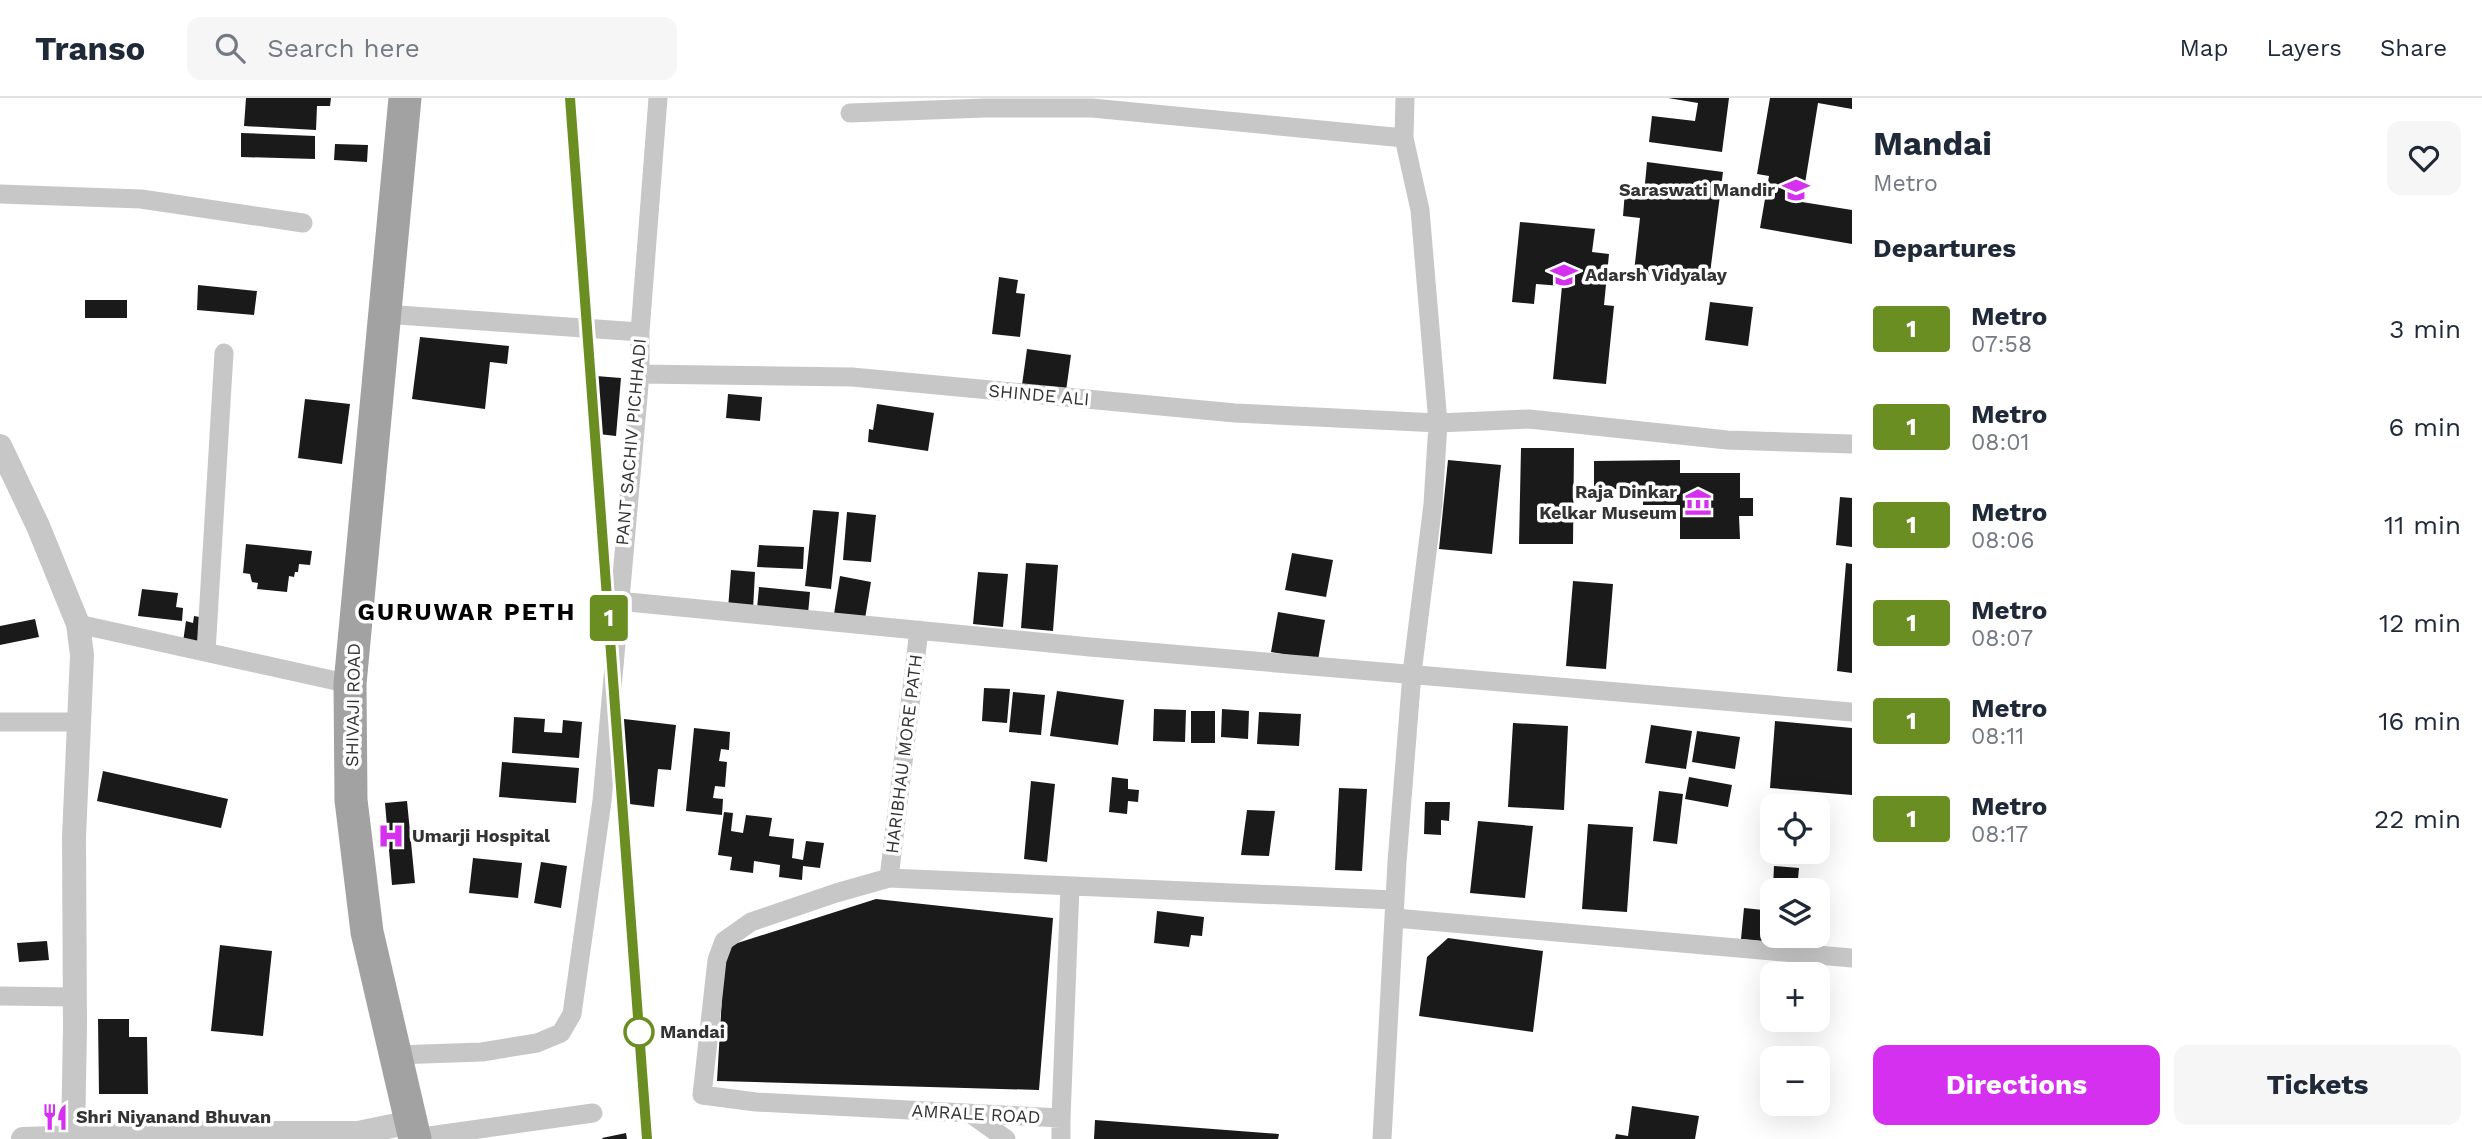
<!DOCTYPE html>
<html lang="en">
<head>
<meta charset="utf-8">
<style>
	:root { --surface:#fff; --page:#f6f6f7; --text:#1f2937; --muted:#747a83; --line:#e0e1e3; --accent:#d52fef }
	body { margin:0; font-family:"Work Sans",sans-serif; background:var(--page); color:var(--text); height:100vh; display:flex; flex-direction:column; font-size:26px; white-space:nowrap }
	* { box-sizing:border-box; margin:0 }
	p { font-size:23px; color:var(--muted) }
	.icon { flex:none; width:38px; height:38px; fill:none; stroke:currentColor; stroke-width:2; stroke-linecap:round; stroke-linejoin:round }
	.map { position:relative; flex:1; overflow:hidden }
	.drawer { display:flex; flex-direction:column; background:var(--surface); width:630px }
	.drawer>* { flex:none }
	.badge { padding:0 14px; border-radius:5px; font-size:24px; line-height:46px }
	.fabs { position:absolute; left:1760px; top:696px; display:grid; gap:14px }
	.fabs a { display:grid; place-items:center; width:70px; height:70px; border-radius:14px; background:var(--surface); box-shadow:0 7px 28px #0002; font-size:35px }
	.map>.badge { position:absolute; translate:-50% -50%; box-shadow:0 0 0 4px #fff }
	h2 { padding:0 21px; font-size:26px; line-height:63px }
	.round { display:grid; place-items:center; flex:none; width:74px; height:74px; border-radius:14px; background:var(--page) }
	.overview { display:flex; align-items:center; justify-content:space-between; height:119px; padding:0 21px }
	h1 { font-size:33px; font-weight:700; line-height:52px }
	.button { display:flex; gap:14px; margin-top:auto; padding:14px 21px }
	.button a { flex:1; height:80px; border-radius:14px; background:var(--accent); color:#fff; font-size:28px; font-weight:700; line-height:80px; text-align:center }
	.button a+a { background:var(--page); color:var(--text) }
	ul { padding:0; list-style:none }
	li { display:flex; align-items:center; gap:21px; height:98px; padding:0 21px }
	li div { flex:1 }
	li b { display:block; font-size:26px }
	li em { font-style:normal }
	li .badge { min-width:77px; font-weight:700; text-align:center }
	header { display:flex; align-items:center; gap:42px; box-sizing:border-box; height:98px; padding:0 35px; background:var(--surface); border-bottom:2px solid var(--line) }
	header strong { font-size:33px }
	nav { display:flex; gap:38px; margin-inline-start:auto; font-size:24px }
	.search { width:490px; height:63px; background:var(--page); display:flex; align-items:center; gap:18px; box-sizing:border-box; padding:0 24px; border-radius:14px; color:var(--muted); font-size:26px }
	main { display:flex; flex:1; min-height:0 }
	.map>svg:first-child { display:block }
</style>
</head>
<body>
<header>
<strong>Transo</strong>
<div class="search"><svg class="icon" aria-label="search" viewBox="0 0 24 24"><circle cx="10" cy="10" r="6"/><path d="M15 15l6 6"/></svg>Search here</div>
<nav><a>Map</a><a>Layers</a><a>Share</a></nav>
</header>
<main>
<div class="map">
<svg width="1852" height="1041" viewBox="0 0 1852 1041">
	<rect width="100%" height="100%" fill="#fff"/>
	<!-- building -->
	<path fill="#1a1a1a" d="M246,0h85l-1,8h-13l-1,24 -72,-4z
		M1668,0h61l-7,54 -73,-10 3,-26 43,5 3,-18z
		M1770,0h82v11l-34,-6 -16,99 50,8v34l-92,-16 9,-52 -12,-2z
		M241,35l74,3v23l-74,-2z
		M335,46l33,1 -1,17 -33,-2z
		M1647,64l76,10 -14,109 -75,-9 6,-54 -17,-2 2,-25 19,3z
		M1520,124l75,7 -3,23 17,2 -5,51 10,1 -8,78 -53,-5 9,-93 -26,-2 -2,20 -22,-2z
		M999,179l19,3 -2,13 9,1 -5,43 -28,-3z
		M198,187l59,6 -3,24 -57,-5z
		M85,202h42v18h-42z
		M1710,204l43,5 -5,39 -43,-6z
		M420,239l89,9 -2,18 -17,-2 -5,47 -73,-10z
		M1027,251l44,6 -5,36 -44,-6z
		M596,278l25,2 -5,58 -26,-3z
		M728,296l34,3 -2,24 -34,-3z
		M305,301l45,5 -8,60 -44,-6z
		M877,306l57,9 -6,38 -60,-9 1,-13 4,1z
		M1521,350h53l-1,96h-54z
		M1448,362l53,5 -9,89 -53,-5z
		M1680,362v13h60v25h13v18h-14l1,23h-60v-34h-37v-16h-49v-28z
		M1840,399l12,1v49l-16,-2z
		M813,412l26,2 -8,77 -26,-3z
		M847,414l29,3 -5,47 -28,-2z
		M246,446l66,7 -2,14 -11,-1 -1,8h-3l-1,5 -5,-1 -2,16 -30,-3 1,-6 -6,-1 -2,-8 -7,-1z
		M759,447l45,2 -1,22 -46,-2z
		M1292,455l41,7 -7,37 -41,-7z
		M1026,465l32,2 -5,66 -32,-3z
		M1846,465l6,1v109l-15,-2z
		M731,472l24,2 -2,38 -25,-1z
		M978,474l30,2 -5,53 -30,-3z
		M840,478l31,6 -6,37 -31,-5z
		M1573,483l40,3 -7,85 -40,-3z
		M759,489l51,5 -2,22 -51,-5z
		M142,491l36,4 -2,14 7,1 -1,13 -44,-5z
		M1278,514l47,8 -7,40 -47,-8z
		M194,518l11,2 -4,27 -18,-3 3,-21 7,2z
		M35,521l4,18 -39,8v-19z
		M984,590l26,1 -3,34 -25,-2z
		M1057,593l67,9 -6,45 -68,-9z
		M1013,594l32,3 -4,40 -32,-3z
		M1154,611l32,1 -1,32 -32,-1z
		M1222,611l27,2 -1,28 -27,-2z
		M1191,613h24v32h-24z
		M1259,614l42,2 -2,32 -42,-2z
		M514,619l31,2 -1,13 18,1 1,-13 19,2 -3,36 -67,-5z
		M624,621l52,6 -5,45 -13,-1 -4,38 -33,-4 5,-37 -8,-1z
		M1775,623l77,7v67l-82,-7z
		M1513,625l55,3 -4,84 -56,-3z
		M1651,627l41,6 -6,38 -41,-6z
		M694,630l36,4 -1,18 -8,-1 -2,12 8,1 -2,25 -10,-1 -2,12 10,1 -1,16 -36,-4z
		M1697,633l43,6 -5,32 -43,-7z
		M502,664l77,6 -3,35 -77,-6z
		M103,673l125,28 -7,29 -124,-27z
		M1112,679l16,2v10l11,1 -1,12 -10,-1 -1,13 -18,-2z
		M1689,679l43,8 -4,22 -43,-8z
		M1031,683l24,3 -8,78 -23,-3z
		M1339,690l28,1 -5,82 -27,-1z
		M1659,693l24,3 -6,50 -24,-3z
		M407,703l8,82 -23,2 -7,-82z
		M1425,704h25l-1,19 -8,-1v15l-17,-1z
		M1247,712l28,1 -6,45 -28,-1z
		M724,714l9,1 -2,18 12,2 3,-18 26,3 -3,18 25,3 -2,19 11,2 3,-19 18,2 -4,25 -17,-2 -1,14 -23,-3 1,-12 -26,-4 -1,12 -23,-3 2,-13 -14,-2z
		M1478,723l55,5 -8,72 -55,-5z
		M1588,726l45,3 -6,85 -45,-3z
		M473,760l49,5 -4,35 -49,-5z
		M541,764l26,4 -6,42 -27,-5z
		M1774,768l25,2 -2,21 -24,-2z
		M876,801l177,19 -14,172 -322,-9 8,-134z
		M1744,810l29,3v25h13v8l-45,-5z
		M1157,813l47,6 -2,19 -11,-1 -2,12 -35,-4z
		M1448,840l95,13 -10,81 -114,-16 8,-59z
		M47,843l2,19 -30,2 -2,-19z
		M220,847l52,6 -9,85 -52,-5z
		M98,921h31v18h18l1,57h-49z
		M1632,1008l67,10 -4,23h-80l1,-5 12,2z
		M1095,1022l184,14 -1,5h-184z
		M626,1035l1,6h-24l-1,-1z"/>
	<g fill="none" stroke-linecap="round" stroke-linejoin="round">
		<!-- minor -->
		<path stroke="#c7c7c7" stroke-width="19" d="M850,15l135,-5h107l312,30
			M0,96l141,5 162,24
			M384,216l256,18
			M640,276l212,3 383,36 203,10 91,-4 198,21 125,4
			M618,503l472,46 762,65
			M78,526l272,60
			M206,554l18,-299
			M0,624h80
			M889,780l30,-248
			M1070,788l-9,232 -305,-16 -54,-7 15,-135 7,-19 27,-19 85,-29 53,-15 505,22
			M1395,820l457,40
			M0,898l75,1
			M395,957l87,-3 55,-9 24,-10 11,-19 30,-213 38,-427v-42l18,-234
			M971,1016l35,25
			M1061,1020v21
			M415,1040l178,-25
			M1382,1041l15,-277 15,-189 21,-169 5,-81 -18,-213 -16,-72 1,-40"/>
		<!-- tertiary -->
		<path stroke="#c7c7c7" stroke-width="24" d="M0,348l38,80 40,98 4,31 -8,182 1,190 -2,112
			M23,1041l178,-6h157l53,-11"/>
		<!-- trunk -->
		<path stroke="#a2a2a2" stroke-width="33" d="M405,0l-55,586 1,116 16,132 48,207"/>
	</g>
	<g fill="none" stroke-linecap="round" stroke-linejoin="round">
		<defs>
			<path id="line" d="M570,0l77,1041"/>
		</defs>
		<!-- line casing -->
		<use href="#line" stroke="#fff" stroke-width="16"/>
		<!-- line -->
		<use href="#line" stroke="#6b8e23" stroke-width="10"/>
	</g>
	<!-- icons -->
	<defs>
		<symbol id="school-bare" viewBox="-9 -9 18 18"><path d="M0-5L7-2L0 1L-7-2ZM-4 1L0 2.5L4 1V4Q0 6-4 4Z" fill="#d52fef" stroke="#fff" stroke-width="2.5" paint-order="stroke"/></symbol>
		<symbol id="museum-bare" viewBox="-9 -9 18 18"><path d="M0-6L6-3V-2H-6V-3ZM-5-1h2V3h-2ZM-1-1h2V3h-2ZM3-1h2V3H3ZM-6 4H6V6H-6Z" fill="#d52fef" stroke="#fff" stroke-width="2.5" paint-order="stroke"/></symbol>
		<symbol id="hospital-bare" viewBox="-9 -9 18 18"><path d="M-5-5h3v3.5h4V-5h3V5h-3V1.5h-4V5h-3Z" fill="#d52fef" stroke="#fff" stroke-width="2.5" paint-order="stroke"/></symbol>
		<symbol id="restaurant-bare" viewBox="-9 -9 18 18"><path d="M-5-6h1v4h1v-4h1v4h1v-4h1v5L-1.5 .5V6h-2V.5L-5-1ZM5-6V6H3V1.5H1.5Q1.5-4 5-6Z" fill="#d52fef" stroke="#fff" stroke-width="2.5" paint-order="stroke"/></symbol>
	</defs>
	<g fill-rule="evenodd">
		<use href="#school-bare" x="1777" y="73" width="38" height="38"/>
		<use href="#school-bare" x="1545" y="158" width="38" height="38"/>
		<use href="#museum-bare" x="1679" y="385" width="38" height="38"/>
		<use href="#hospital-bare" x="372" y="719" width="38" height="38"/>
		<use href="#restaurant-bare" x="36" y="1000" width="38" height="38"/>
	</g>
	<!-- markers -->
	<circle fill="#fff" stroke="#6b8e23" stroke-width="3.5" cx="639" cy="934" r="14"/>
	<g text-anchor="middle" stroke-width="7" stroke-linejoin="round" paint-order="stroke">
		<!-- poi labels -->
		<g font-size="18" font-weight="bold" fill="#333" stroke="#fff" text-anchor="start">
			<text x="1775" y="98" text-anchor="end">Saraswati Mandir</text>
			<text x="1585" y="183">Adarsh Vidyalay</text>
			<text x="1677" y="400" text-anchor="end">Raja Dinkar<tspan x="1677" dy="21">Kelkar Museum</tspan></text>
			<text x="412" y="744">Umarji Hospital</text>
			<text x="76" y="1025">Shri Niyanand Bhuvan</text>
		</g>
		<!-- street labels -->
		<g font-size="18" fill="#333" stroke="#fff">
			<text transform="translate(1039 297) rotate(5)" y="6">SHINDE ALI</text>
			<text transform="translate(631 344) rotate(-85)" y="6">PANT SACHIV PICHHADI</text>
			<text transform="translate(353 607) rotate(-89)" y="6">SHIVAJI ROAD</text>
			<text transform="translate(904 656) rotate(-83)" y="6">HARIBHAU MORE PATH</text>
			<text transform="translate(976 1016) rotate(3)" y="6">AMRALE ROAD</text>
		</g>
		<!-- stop labels -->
		<g font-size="18" font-weight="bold" fill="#333" stroke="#fff" text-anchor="start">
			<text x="660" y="940">Mandai</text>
		</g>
		<!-- district labels -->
		<g font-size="24" font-weight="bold" letter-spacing="2" fill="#000" stroke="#fff">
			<text x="467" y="522">GURUWAR PETH</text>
		</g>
	</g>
</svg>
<div class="fabs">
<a><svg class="icon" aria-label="locate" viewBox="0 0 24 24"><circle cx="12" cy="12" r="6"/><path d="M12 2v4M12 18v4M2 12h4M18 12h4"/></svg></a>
<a><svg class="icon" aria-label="layers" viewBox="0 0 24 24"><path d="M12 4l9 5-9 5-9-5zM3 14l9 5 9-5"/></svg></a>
<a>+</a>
<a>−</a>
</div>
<b class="badge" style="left:609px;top:520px;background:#6b8e23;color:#fff">1</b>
</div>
<section class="drawer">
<div class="overview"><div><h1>Mandai</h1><p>Metro</p></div><a class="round"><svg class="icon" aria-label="heart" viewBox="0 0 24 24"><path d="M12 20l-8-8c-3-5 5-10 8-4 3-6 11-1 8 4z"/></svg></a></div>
<h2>Departures</h2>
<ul>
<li><span class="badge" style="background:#6b8e23;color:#fff">1</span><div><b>Metro</b><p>07:58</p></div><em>3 min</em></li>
<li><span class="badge" style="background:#6b8e23;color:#fff">1</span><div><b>Metro</b><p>08:01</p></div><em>6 min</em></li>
<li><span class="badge" style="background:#6b8e23;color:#fff">1</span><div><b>Metro</b><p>08:06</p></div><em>11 min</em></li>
<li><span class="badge" style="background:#6b8e23;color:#fff">1</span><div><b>Metro</b><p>08:07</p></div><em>12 min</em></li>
<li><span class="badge" style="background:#6b8e23;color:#fff">1</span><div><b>Metro</b><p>08:11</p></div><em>16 min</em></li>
<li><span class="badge" style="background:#6b8e23;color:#fff">1</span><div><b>Metro</b><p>08:17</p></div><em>22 min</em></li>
</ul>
<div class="button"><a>Directions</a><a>Tickets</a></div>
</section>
</main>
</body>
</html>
